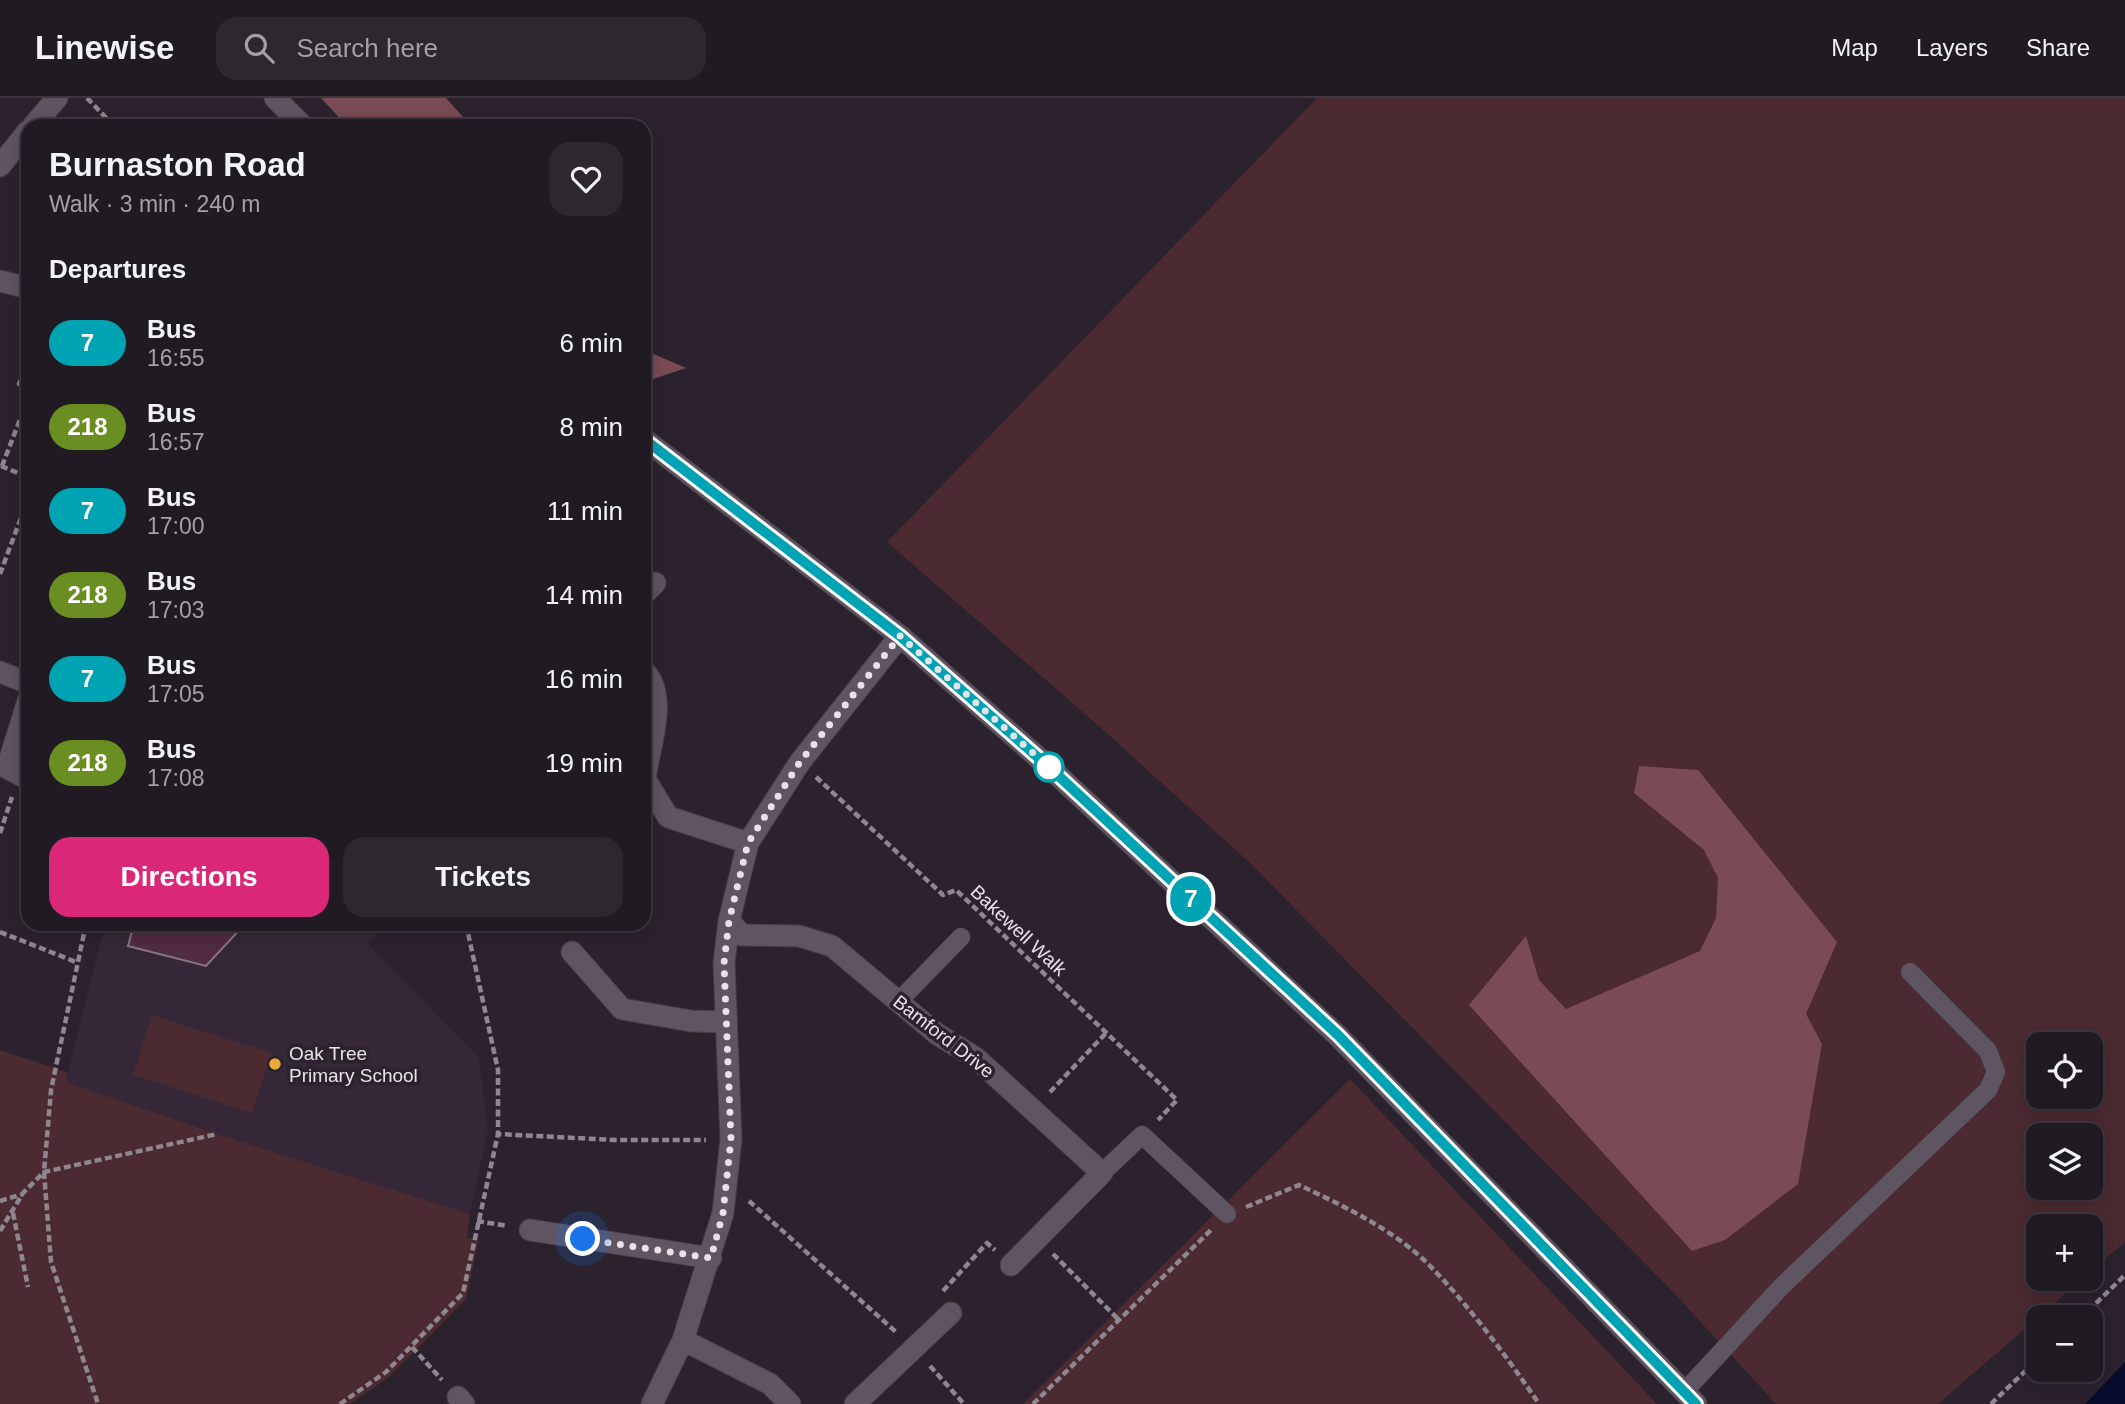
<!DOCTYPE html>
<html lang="en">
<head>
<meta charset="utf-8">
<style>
	:root { --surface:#201a22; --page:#2d272f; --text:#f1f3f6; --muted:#a2a1a5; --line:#3d3840; --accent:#db2777 }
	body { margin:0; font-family:Arial,sans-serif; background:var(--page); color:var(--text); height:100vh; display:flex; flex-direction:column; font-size:26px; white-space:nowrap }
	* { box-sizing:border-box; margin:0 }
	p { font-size:23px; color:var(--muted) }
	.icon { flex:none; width:38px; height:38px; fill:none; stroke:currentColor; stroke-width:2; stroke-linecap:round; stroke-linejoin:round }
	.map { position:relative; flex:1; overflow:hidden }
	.drawer { position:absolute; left:21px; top:21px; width:630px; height:812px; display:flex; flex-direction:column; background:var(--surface); border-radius:21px; box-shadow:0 4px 18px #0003,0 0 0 2px var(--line) }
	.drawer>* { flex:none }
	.badge { padding:0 14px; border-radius:23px; font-size:24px; line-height:46px }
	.controls { position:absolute; left:2026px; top:934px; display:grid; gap:14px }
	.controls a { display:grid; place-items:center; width:77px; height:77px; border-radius:14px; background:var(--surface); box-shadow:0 4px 18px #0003,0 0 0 2px var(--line); font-size:35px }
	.you { position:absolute; width:35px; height:35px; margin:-18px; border:5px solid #fff; border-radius:50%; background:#1a73e8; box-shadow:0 0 0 10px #1a73e833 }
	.map>.badge { position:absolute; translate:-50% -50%; box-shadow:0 0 0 4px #fff }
	h2 { padding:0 28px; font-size:26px; line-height:63px }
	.round { display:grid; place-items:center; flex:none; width:74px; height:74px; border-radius:21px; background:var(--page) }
	.head { display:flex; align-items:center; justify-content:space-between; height:119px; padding:0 28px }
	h1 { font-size:33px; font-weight:600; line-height:52px }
	.button { display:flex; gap:14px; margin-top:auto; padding:14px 28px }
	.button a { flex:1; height:80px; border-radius:21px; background:var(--accent); color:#fff; font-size:28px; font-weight:600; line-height:80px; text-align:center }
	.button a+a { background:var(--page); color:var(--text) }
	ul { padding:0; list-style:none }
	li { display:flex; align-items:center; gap:21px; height:84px; padding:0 28px }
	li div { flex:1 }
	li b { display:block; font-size:26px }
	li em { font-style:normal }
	li .badge { min-width:77px; font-weight:700; text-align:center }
	header { display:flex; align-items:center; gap:42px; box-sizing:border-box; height:98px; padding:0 35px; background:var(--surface); border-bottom:2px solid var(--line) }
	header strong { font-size:33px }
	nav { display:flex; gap:38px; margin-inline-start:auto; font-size:24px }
	.search { width:490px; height:63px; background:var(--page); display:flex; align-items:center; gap:18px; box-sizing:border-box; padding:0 24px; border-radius:21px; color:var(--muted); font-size:26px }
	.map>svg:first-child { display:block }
</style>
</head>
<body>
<header>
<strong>Linewise</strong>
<div class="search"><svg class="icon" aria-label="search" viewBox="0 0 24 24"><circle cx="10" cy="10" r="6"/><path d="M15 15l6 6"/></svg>Search here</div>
<nav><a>Map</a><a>Layers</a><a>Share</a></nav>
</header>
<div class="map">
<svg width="2125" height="1306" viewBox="0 0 2125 1306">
	<rect width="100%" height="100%" fill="#2b222d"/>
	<!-- built -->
	<path fill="#352738" d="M105,826h282l-19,20 111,113 9,73 -18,84 -253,-80 -152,-52z"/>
	<!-- green -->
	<path fill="#4b2a31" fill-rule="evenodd" d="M1317,0h808v1144l-34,29v-44h-52v52h43l-144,125h-162l-103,-112 -423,-429 -149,-135 -214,-186zM2039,947h52v52h-52zM2039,1038h52v52h-52z
		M152,917l120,38 -20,60 -119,-38z
		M0,952l67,22 -1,10 151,52 253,80 -3,24 12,1 -13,60 -77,78 -39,27h-350z
		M1350,981l307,325h-634z"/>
	<!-- forest -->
	<path fill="#7a4b54" d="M321,0h125l25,28h-124z
		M644,246l5,8 37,16 -39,13 -3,-1z
		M1639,668l59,4 139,172 -31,72 16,30 -24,140 -73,56 -33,11 -223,-246 57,-69 13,44 27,29 134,-58 16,-33 2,-40 -14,-28 -70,-57z"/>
	<!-- water -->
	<path fill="#080d2e" d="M2125,1264v42h-40z"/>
	<!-- building -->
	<path fill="#512b43" stroke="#86767f" stroke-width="2" d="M134,826h111l-39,42 -78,-20z"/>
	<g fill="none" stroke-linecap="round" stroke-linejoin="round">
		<defs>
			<path id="service" d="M898,904l63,-65
				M1102,1075l40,-38 85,79
				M1684,1294l98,-106 206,-196 8,-18 -8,-21 -78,-79"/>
			<path id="minor" d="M33,28l24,-28
				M0,68l28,-35
				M0,183l28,7
				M644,496l11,-11
				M644,573c25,25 5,76 1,108l23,38 80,26
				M0,574l28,11
				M28,603l-21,67 21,11
				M729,823l13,14 57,1 33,10 105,88 39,24 126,115 -91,92
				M572,854l50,57 69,12 35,1
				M530,1132l181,28
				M683,1242l87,44 20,20
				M458,1299l6,7
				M652,1306l31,-64 40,-127 8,-74 -7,-176 5,-42 19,-78 52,-81 100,-126
				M855,1306l96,-91"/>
			<path id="tertiary" d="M275,0l28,28
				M644,341l256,197 150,132 288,268 358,368"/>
		</defs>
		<!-- service casing -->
		<use href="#service" stroke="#463e48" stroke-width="19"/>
		<!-- minor casing -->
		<use href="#minor" stroke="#463e48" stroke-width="23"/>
		<!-- tertiary casing -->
		<use href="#tertiary" stroke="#463e48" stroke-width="23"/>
		<!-- path -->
		<path stroke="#8f8790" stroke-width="4.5" stroke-dasharray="7 3.5" stroke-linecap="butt" d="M87,0l27,28
			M28,263l-9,23 9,2
			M18,327l10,4
			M1,368l27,11
			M2,368l26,-67
			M0,476l28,-75
			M816,679l127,118 13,-5 221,210 -19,20
			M0,735l12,-36
			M86,826l-35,166 -7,82 7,90 47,142
			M466,826l32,146v64
			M0,834l76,30
			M1050,994l57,-60
			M0,1103l23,-7
			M749,1103l147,131
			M1246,1109l53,-22c43,20 95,45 129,79 39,39 80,94 111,140
			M13,1115l15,74
			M477,1123l31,5
			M0,1133l23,-38 21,-21 173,-38
			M1053,1156l66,66
			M943,1193l44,-48 8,7
			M2081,1220l44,-43
			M412,1249l30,33
			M930,1268l34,38
			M340,1306l46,-32 77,-79 35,-159 117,6h91
			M1033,1306l178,-174
			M1991,1306l48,-46"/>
		<!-- service -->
		<use href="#service" stroke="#5f5462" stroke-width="18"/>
		<!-- minor -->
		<use href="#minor" stroke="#5f5462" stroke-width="21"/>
		<!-- tertiary -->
		<use href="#tertiary" stroke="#5f5462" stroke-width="21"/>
	</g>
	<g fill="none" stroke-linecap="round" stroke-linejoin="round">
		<defs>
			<path id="line" d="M644,341l256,197 150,132 288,267 358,369"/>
		</defs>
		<!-- line casing -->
		<use href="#line" stroke="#fff" stroke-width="16"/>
		<!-- line -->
		<use href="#line" stroke="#00a3b4" stroke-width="10"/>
		<!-- walk -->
		<path stroke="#e7e1e8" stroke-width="7" stroke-dasharray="0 12.6" d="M583,1141l128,19 12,-45 8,-74 -7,-176 5,-42 19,-78 52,-81 100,-126 149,131"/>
	</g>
	<!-- markers -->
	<circle fill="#fff" stroke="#00a3b4" stroke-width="3.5" cx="1049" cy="669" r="14"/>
	<circle fill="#e9aa38" stroke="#2b222d" stroke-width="2.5" cx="275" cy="966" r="7"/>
	<g text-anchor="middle" stroke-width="7" stroke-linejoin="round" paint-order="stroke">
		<!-- street labels -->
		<g font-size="19" fill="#e7e1e8" stroke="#2b222d">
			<text transform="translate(1019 832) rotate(43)" y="7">Bakewell Walk</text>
			<text transform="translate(944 938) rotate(38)" y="7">Bamford Drive</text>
		</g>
		<!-- poi labels -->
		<g font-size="19" fill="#e7e1e8" stroke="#2b222d" text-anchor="start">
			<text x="289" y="962">Oak Tree<tspan x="289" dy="22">Primary School</tspan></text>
		</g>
	</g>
</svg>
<div class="controls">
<a><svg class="icon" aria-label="locate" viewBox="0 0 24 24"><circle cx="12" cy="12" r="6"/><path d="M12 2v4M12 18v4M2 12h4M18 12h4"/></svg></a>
<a><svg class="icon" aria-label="layers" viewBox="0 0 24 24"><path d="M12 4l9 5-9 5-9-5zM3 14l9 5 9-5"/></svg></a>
<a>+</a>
<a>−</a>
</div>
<div class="you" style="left:583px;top:1141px"></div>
<b class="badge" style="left:1191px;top:801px;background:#00a3b4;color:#fff">7</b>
<section class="drawer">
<div class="head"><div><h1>Burnaston Road</h1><p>Walk · 3 min · 240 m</p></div><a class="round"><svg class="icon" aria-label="heart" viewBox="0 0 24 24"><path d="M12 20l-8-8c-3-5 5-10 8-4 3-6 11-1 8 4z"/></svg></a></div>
<h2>Departures</h2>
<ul>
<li><span class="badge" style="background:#00a3b4;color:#fff">7</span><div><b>Bus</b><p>16:55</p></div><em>6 min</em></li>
<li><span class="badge" style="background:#6b8e23;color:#fff">218</span><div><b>Bus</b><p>16:57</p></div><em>8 min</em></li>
<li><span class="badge" style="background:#00a3b4;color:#fff">7</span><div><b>Bus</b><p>17:00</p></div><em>11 min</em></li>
<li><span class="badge" style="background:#6b8e23;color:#fff">218</span><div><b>Bus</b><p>17:03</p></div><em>14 min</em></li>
<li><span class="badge" style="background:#00a3b4;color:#fff">7</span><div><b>Bus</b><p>17:05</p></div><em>16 min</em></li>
<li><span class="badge" style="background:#6b8e23;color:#fff">218</span><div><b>Bus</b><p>17:08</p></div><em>19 min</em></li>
</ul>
<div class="button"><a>Directions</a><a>Tickets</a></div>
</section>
</div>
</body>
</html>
